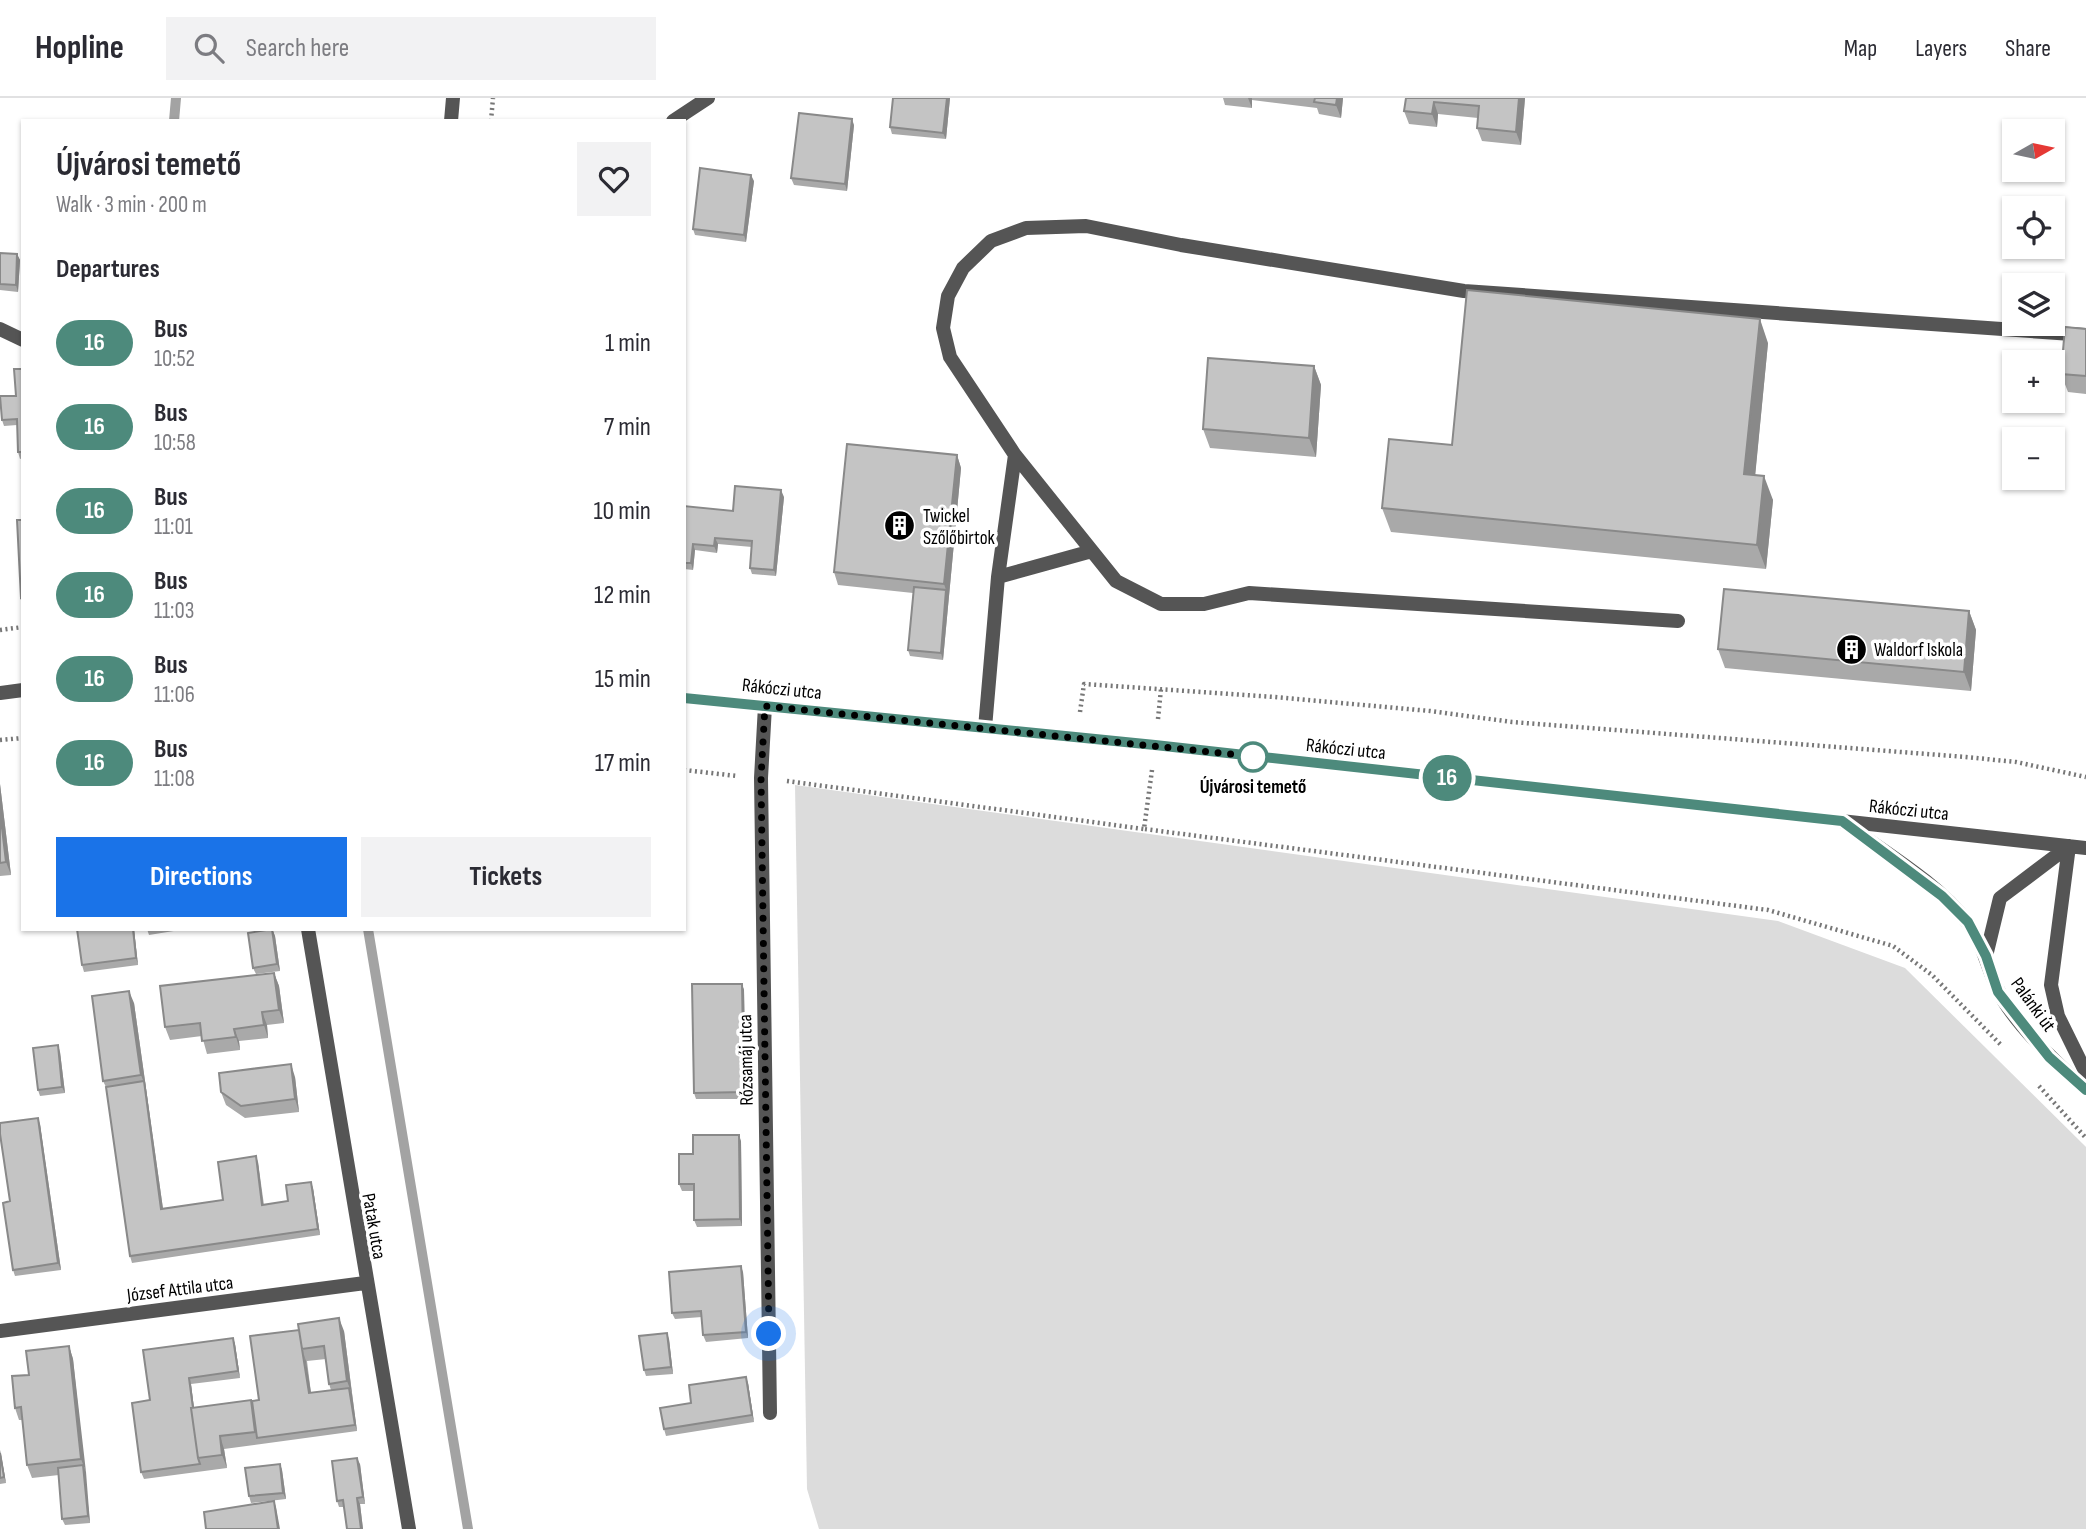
<!DOCTYPE html>
<html lang="en">
<head>
<meta charset="utf-8">
<style>
	:root { --surface:#fff; --page:#f2f2f3; --text:#2b2b33; --muted:#7c7c81; --line:#e1e1e2; --accent:#1a73e8 }
	body { margin:0; font-family:"Sofia Sans Condensed",sans-serif; background:var(--page); color:var(--text); height:100vh; display:flex; flex-direction:column; font-size:26px; white-space:nowrap }
	* { box-sizing:border-box; margin:0 }
	p { font-size:23px; color:var(--muted) }
	.icon { flex:none; width:38px; height:38px; fill:none; stroke:currentColor; stroke-width:2; stroke-linecap:round; stroke-linejoin:round }
	.map { position:relative; flex:1; overflow:hidden }
	.side { position:absolute; left:21px; top:21px; width:665px; height:812px; display:flex; flex-direction:column; background:var(--surface); border-radius:0px; box-shadow:0 2px 5px #0004 }
	.side>* { flex:none }
	.badge { padding:0 14px; border-radius:23px; font-size:24px; line-height:46px }
	.needle { width:46px; rotate:81deg }
	.controls { position:absolute; left:2002px; top:21px; display:grid; gap:14px }
	.controls a { display:grid; place-items:center; width:63px; height:63px; border-radius:0px; background:var(--surface); box-shadow:0 2px 5px #0004; font-size:35px }
	.you { position:absolute; width:35px; height:35px; margin:-18px; border:5px solid #fff; border-radius:50%; background:#1a73e8; box-shadow:0 0 0 10px #1a73e833 }
	.map>.badge { position:absolute; translate:-50% -50%; box-shadow:0 0 0 4px #fff }
	h2 { padding:0 35px; font-size:26px; line-height:63px }
	.round { display:grid; place-items:center; flex:none; width:74px; height:74px; border-radius:0px; background:var(--page) }
	.head { display:flex; align-items:center; justify-content:space-between; height:119px; padding:0 35px }
	h1 { font-size:33px; font-weight:700; line-height:52px }
	.action { display:flex; gap:14px; margin-top:auto; padding:14px 35px }
	.action a { flex:1; height:80px; border-radius:0px; background:var(--accent); color:#fff; font-size:28px; font-weight:700; line-height:80px; text-align:center }
	.action a+a { background:var(--page); color:var(--text) }
	ul { padding:0; list-style:none }
	li { display:flex; align-items:center; gap:21px; height:84px; padding:0 35px }
	li div { flex:1 }
	li b { display:block; font-size:26px }
	li em { font-style:normal }
	li .badge { min-width:77px; font-weight:700; text-align:center }
	header { display:flex; align-items:center; gap:42px; box-sizing:border-box; height:98px; padding:0 35px; background:var(--surface); border-bottom:2px solid var(--line) }
	header strong { font-size:33px }
	nav { display:flex; gap:38px; margin-inline-start:auto; font-size:24px }
	.search { width:490px; height:63px; background:var(--page); display:flex; align-items:center; gap:18px; box-sizing:border-box; padding:0 24px; border-radius:0px; color:var(--muted); font-size:26px }
	.map>svg:first-child { display:block }
</style>
</head>
<body>
<header>
<strong>Hopline</strong>
<div class="search"><svg class="icon" aria-label="search" viewBox="0 0 24 24"><circle cx="10" cy="10" r="6"/><path d="M15 15l6 6"/></svg>Search here</div>
<nav><a>Map</a><a>Layers</a><a>Share</a></nav>
</header>
<div class="map">
<svg width="2086" height="1431" viewBox="0 0 2086 1431">
	<rect width="100%" height="100%" fill="#fff"/>
	<!-- green -->
	<path fill="#dcdcdc" d="M795,687l983,136 127,47 181,179v382h-1267l-12,-40z"/>
	<g fill="none" stroke-linecap="round" stroke-linejoin="round">
		<!-- stream -->
		<path stroke="#a3a3a3" stroke-width="10" d="M174,23l2,-23
			M368,831l100,600"/>
		<!-- path -->
		<path stroke="#777" stroke-width="4.5" stroke-dasharray="2 3.5" stroke-linecap="butt" d="M491,23l2,-23
			M0,532l23,-3
			M1080,614l4,-28 191,13 155,14 82,11 454,35 50,5 70,15
			M1158,621l3,-30
			M0,642l23,-2
			M684,672l53,6
			M1152,672l-8,59 624,81 125,36 39,29 70,71
			M787,683l357,48
			M2039,988l47,52"/>
		<!-- service -->
		<path stroke="#555" stroke-width="14" d="M1015,357l101,126 45,23h43l45,-11 429,28
			M998,479l94,-26
			M985,630l13,-151 17,-122 -65,-98 -7,-29 5,-32 15,-28 28,-27 35,-13 60,-2 95,19 283,46 622,44"/>
		<!-- minor -->
		<path stroke="#555" stroke-width="14" d="M451,23l2,-23
			M673,23l35,-23
			M0,231l23,11
			M765,608l-4,72 9,635
			M308,831l101,600
			M0,1233l365,-48"/>
		<!-- tertiary -->
		<path stroke="#555" stroke-width="14" d="M0,595l23,-3
			M684,600l471,47 931,103
			M1843,724c39,29 95,61 124,100 16,20 20,46 31,68 15,33 61,75 88,100
			M2069,748l-18,139 7,31 28,57
			M1986,858l14,-58 69,-52"/>
	</g>
	<!-- wall -->
	<path fill="#a9a9a9" fill-rule="evenodd" d="M950,0l-4,41 -54,-5 -2,-7z
		M1223,0h120l-2,20 -22,-4 -2,-6 -65,-8v8l-27,-3z
		M1406,0h119l-4,47 -39,-4 -5,-13 1,-10 -40,-4 -1,13 -28,-3 -5,-13z
		M854,27l-7,66 -53,-6 -3,-7z
		M754,83l-8,61 -51,-7 -2,-6z
		M0,155l17,1 3,6 -2,32 -18,-2z
		M2086,231v65l-18,-2 -7,-18z
		M1768,245l-13,132 18,25 -7,69 -375,-37 -9,-24 70,-63z
		M1314,268l7,19 -5,72 -106,-9 -7,-19z
		M23,271v89l-3,1 -2,-7 -1,-27 -13,1 -2,-6 14,-24z
		M957,357l4,13 -18,192 -33,-4 -2,-6 5,-57 -75,-8 -4,-13z
		M784,399l-8,79 -24,-2 -2,-6 2,-21 -34,-3 -1,9 -22,-3 -2,20 -9,-1v-63l49,5z
		M1969,513l7,19 -5,61 -246,-23 -7,-19z
		M0,686l11,91 -11,1z
		M134,831l4,36 -54,7 -2,-7z
		M147,831h39l-37,6z
		M272,831l3,7 5,35 -24,3 -3,-6z
		M274,875l5,13 5,37 -17,2 1,13 -29,3 1,9 -33,4 -5,-18 -32,4 -5,-13z
		M742,886l2,6 2,109h-50l-2,-6z
		M134,905l29,206 60,-9 35,-38 6,43 24,-4 25,-13 7,47 -188,28 -2,-7 -24,-169 -3,-6z
		M60,954l5,41 -25,3 -2,-6z
		M295,979l4,35 -54,6 -19,-13 -5,-13z
		M40,1026l21,146 -46,6 -2,-6z
		M741,1043l1,85 -45,1 -3,-7v-29h-12l-3,-7 14,-30z
		M743,1174l5,66 -42,4 -3,-7 -1,-18 -27,2 -3,-6z
		M344,1233l13,100 -133,18 3,19 -83,11 -3,-7 9,-72 83,-62 2,6 5,34 -49,6 3,24 57,-8 2,6 6,-6 -9,-64zM326,1261l3,25 2,6 -20,3 -4,-32z
		M669,1241l4,35 -27,2 -2,-6z
		M69,1248l4,13 17,164 -25,2 -3,-6 -3,-44 -27,3 -5,-13 -5,-45h-3l-4,-12 14,-33z
		M748,1285l6,39 -88,14 -2,-7 27,-26z
		M0,1352l6,33 -6,1z
		M280,1366l2,6 4,29 -35,4 -2,-7z
		M360,1366l5,40h-5l3,25h-16l-3,-22h-5l-2,-6z"/>
	<!-- shaded-wall -->
	<path fill="#898989" d="M947,0h3l-4,41 -3,-6z
		M1248,0h4v10z
		M1337,0h6l-2,20 -5,-13z
		M1519,0h6l-4,47 -5,-13z
		M1434,4l4,12 -1,13 -5,-13z
		M852,21l2,6 -7,66 -2,-7z
		M751,77l3,6 -8,61 -2,-7z
		M17,156l3,6 -2,32 -2,-7z
		M1760,221l8,24 -15,155 -9,-24z
		M1314,268l7,19 -5,72 -7,-19z
		M957,357l4,13 -18,192 -2,-7 5,-63 -2,-6z
		M1764,378l9,24 -7,69 -9,-24z
		M781,392l3,7 -8,79 -2,-6z
		M715,440l3,6 -1,9 -3,-7z
		M693,446l2,6 -2,20 -2,-7z
		M1969,513l7,19 -5,61 -7,-19z
		M0,686l11,91 -5,-13 -6,-51z
		M133,831h1l4,36 -2,-7z
		M272,831l3,7 5,35 -3,-7z
		M274,875l5,13 5,37 -5,-13z
		M742,886l2,6 2,109 -2,-7z
		M129,893l5,12 12,85 -5,-13z
		M262,914l5,13 1,13 -4,-13z
		M234,931l5,12 1,9 -4,-13z
		M58,947l2,7 5,41 -3,-6z
		M291,966l4,13 4,35 -4,-13z
		M144,983l2,7 18,128 -3,-7z
		M38,1020l2,6 21,146 -3,-7z
		M739,1037l2,6 1,85 -2,-7z
		M256,1058l2,6 6,49 -2,-6z
		M311,1084l2,6 7,47 -2,-6z
		M741,1168l2,6 5,66 -2,-6z
		M339,1220l5,13 8,63 -5,-13z
		M667,1235l2,6 4,35 -2,-7z
		M233,1240l2,6 5,34 -2,-7z
		M69,1248l4,13 13,113 -5,-13z
		M304,1257l2,6 6,38 -3,-6z
		M746,1279l2,6 6,39 -2,-7z
		M189,1280l2,6 9,74h-1z
		M349,1290l3,6 5,37 -2,-6z
		M220,1338l4,13 3,19 -5,-13z
		M0,1352l1,4 5,29 -2,-6z
		M357,1360l3,6 5,40 -2,-7z
		M280,1366l2,6 4,29 -3,-6z
		M83,1367l3,7 4,51 -2,-7z
		M357,1400l3,6 3,25h-2z
		M274,1403l2,6 4,22h-2z"/>
	<!-- building -->
	<path fill="#c4c4c4" stroke="#898989" stroke-width="2" d="M893,0h54l-4,35 -53,-6z
		M1315,0h22l-1,7 -22,-3z
		M1406,0h113l-3,34 -39,-4 2,-22 -45,-4 -2,12 -28,-3z
		M799,15l53,6 -7,65 -54,-6z
		M700,70l51,7 -7,60 -51,-6z
		M0,155l17,1 -1,31 -16,-1z
		M1467,192l293,29 -16,155 20,2 -7,69 -375,-37 7,-69 63,6z
		M2065,229l21,2v47l-25,-2z
		M1208,260l106,8 -5,72 -106,-9z
		M14,271h9v83h-5l-1,-33 -15,1 -2,-24h16z
		M847,346l110,11 -13,129 -110,-12z
		M735,388l46,4 -7,80 -24,-2 2,-27 -37,-3 -1,8 -21,-2 -2,19h-7v-57l49,5z
		M17,422h6v77l-2,1z
		M914,489l32,3 -5,63 -33,-3z
		M1724,491l245,22 -5,61 -246,-23z
		M0,713l6,51 -6,1z
		M77,831h56l3,29 -54,7z
		M272,831l5,35 -24,4 -5,-35z
		M274,875l5,37 -17,2 2,13 -30,4 2,8 -34,4 -2,-18 -35,4 -5,-41z
		M692,886h50l2,108 -50,1z
		M129,893l12,84 -38,6 -11,-85z
		M58,947l4,42 -24,3 -5,-42z
		M291,966l4,35 -54,7 -20,-14 -2,-19z
		M144,983l17,128 62,-9 -5,-38 38,-6 6,49 26,-4 -2,-16 25,-3 7,47 -188,27 -24,-169z
		M38,1020l20,145 -45,7 -10,-67 7,-2 -10,-67v-11z
		M693,1037h46l1,84 -46,1v-36h-15v-30h14z
		M741,1168l5,66 -43,3 -2,-24 -29,2 -3,-41z
		M339,1220l8,63 -18,3 -5,-38 -22,3 -4,-25z
		M299,1232l10,63 40,-5 6,37 -98,13 -5,-37 7,-1 -9,-64z
		M667,1235l4,34 -27,3 -5,-34z
		M233,1240l5,33 -49,7 4,30h-2l7,50 2,6 -59,8 -9,-69 18,-3 -7,-50z
		M69,1248l12,113 -54,6 -6,-58 -6,1 -3,-32 17,-1 -3,-24z
		M746,1279l6,38 -88,14 -4,-21 31,-5 -2,-18z
		M251,1302l4,32 -35,4 2,19 -24,3 -7,-50z
		M0,1355l4,24 -4,1z
		M357,1360l6,39 -6,1 4,31h-14l-4,-29 -6,1 -5,-40z
		M280,1366l3,29 -34,3 -4,-28z
		M83,1367l5,51 -26,3 -4,-51z
		M274,1403l4,28h-72l-2,-17z"/>
	<g fill="none" stroke-linecap="round" stroke-linejoin="round">
		<defs>
			<path id="line" d="M684,600l471,47 687,76 100,75 26,26 18,34 12,36 51,65 37,33"/>
		</defs>
		<!-- line casing -->
		<use href="#line" stroke="#fff" stroke-width="16"/>
		<!-- line -->
		<use href="#line" stroke="#4d8a7c" stroke-width="10"/>
		<!-- walk -->
		<path stroke="#000" stroke-width="7" stroke-dasharray="0 12.6" d="M769,1236l-8,-556 4,-72 495,51h-7"/>
	</g>
	<!-- icons -->
	<defs>
		<symbol id="building-disc" viewBox="-11 -11 22 22"><circle r="9.5" fill="#000" stroke="#fff"/><path d="M-4-6H4V6H1V3H-1V6H-4ZM-2.5-4.3h1.7v1.8h-1.7ZM.8-4.3h1.7v1.8H.8ZM-2.5-1h1.7V.8h-1.7ZM.8-1h1.7V.8H.8Z" fill="#fff"/></symbol>
	</defs>
	<g fill-rule="evenodd">
		<use href="#building-disc" x="882" y="410" width="35" height="35"/>
		<use href="#building-disc" x="1834" y="534" width="35" height="35"/>
	</g>
	<!-- markers -->
	<circle fill="#fff" stroke="#4d8a7c" stroke-width="3.5" cx="1253" cy="659" r="14"/>
	<g text-anchor="middle" stroke-width="7" stroke-linejoin="round" paint-order="stroke">
		<!-- poi labels -->
		<g font-size="19" fill="#000" stroke="#fff" text-anchor="start">
			<text x="923" y="424">Twickel<tspan x="923" dy="22">Szőlőbirtok</tspan></text>
			<text x="1874" y="558">Waldorf Iskola</text>
		</g>
		<!-- street labels -->
		<g font-size="19" fill="#000" stroke="#fff">
			<text transform="translate(782 590) rotate(6)" y="7">Rákóczi utca</text>
			<text transform="translate(1346 650) rotate(6)" y="7">Rákóczi utca</text>
			<text transform="translate(1909 711) rotate(6)" y="7">Rákóczi utca</text>
			<text transform="translate(2034 906) rotate(54)" y="7">Palánki út</text>
			<text transform="translate(745 962) rotate(-91)" y="7">Rózsamáj utca</text>
			<text transform="translate(375 1128) rotate(80)" y="7">Patak utca</text>
			<text transform="translate(180 1190) rotate(-7)" y="7">József Attila utca</text>
		</g>
		<!-- stop labels -->
		<g font-size="19" font-weight="bold" fill="#000" stroke="#fff">
			<text x="1253" y="695">Újvárosi temető</text>
		</g>
	</g>
</svg>
<div class="controls">
<a><svg class="needle" viewBox="-14 -14 28 28"><path d="M0-13l5 13h-10z" fill="#e53935"/><path d="M0 13l5-13h-10z" fill="#7c7c81"/></svg></a>
<a><svg class="icon" aria-label="locate" viewBox="0 0 24 24"><circle cx="12" cy="12" r="6"/><path d="M12 2v4M12 18v4M2 12h4M18 12h4"/></svg></a>
<a><svg class="icon" aria-label="layers" viewBox="0 0 24 24"><path d="M12 4l9 5-9 5-9-5zM3 14l9 5 9-5"/></svg></a>
<a>+</a>
<a>−</a>
</div>
<div class="you" style="left:769px;top:1236px"></div>
<b class="badge" style="left:1447px;top:680px;background:#4d8a7c;color:#fff">16</b>
<section class="side">
<div class="head"><div><h1>Újvárosi temető</h1><p>Walk · 3 min · 200 m</p></div><a class="round"><svg class="icon" aria-label="heart" viewBox="0 0 24 24"><path d="M12 20l-8-8c-3-5 5-10 8-4 3-6 11-1 8 4z"/></svg></a></div>
<h2>Departures</h2>
<ul>
<li><span class="badge" style="background:#4d8a7c;color:#fff">16</span><div><b>Bus</b><p>10:52</p></div><em>1 min</em></li>
<li><span class="badge" style="background:#4d8a7c;color:#fff">16</span><div><b>Bus</b><p>10:58</p></div><em>7 min</em></li>
<li><span class="badge" style="background:#4d8a7c;color:#fff">16</span><div><b>Bus</b><p>11:01</p></div><em>10 min</em></li>
<li><span class="badge" style="background:#4d8a7c;color:#fff">16</span><div><b>Bus</b><p>11:03</p></div><em>12 min</em></li>
<li><span class="badge" style="background:#4d8a7c;color:#fff">16</span><div><b>Bus</b><p>11:06</p></div><em>15 min</em></li>
<li><span class="badge" style="background:#4d8a7c;color:#fff">16</span><div><b>Bus</b><p>11:08</p></div><em>17 min</em></li>
</ul>
<div class="action"><a>Directions</a><a>Tickets</a></div>
</section>
</div>
</body>
</html>
